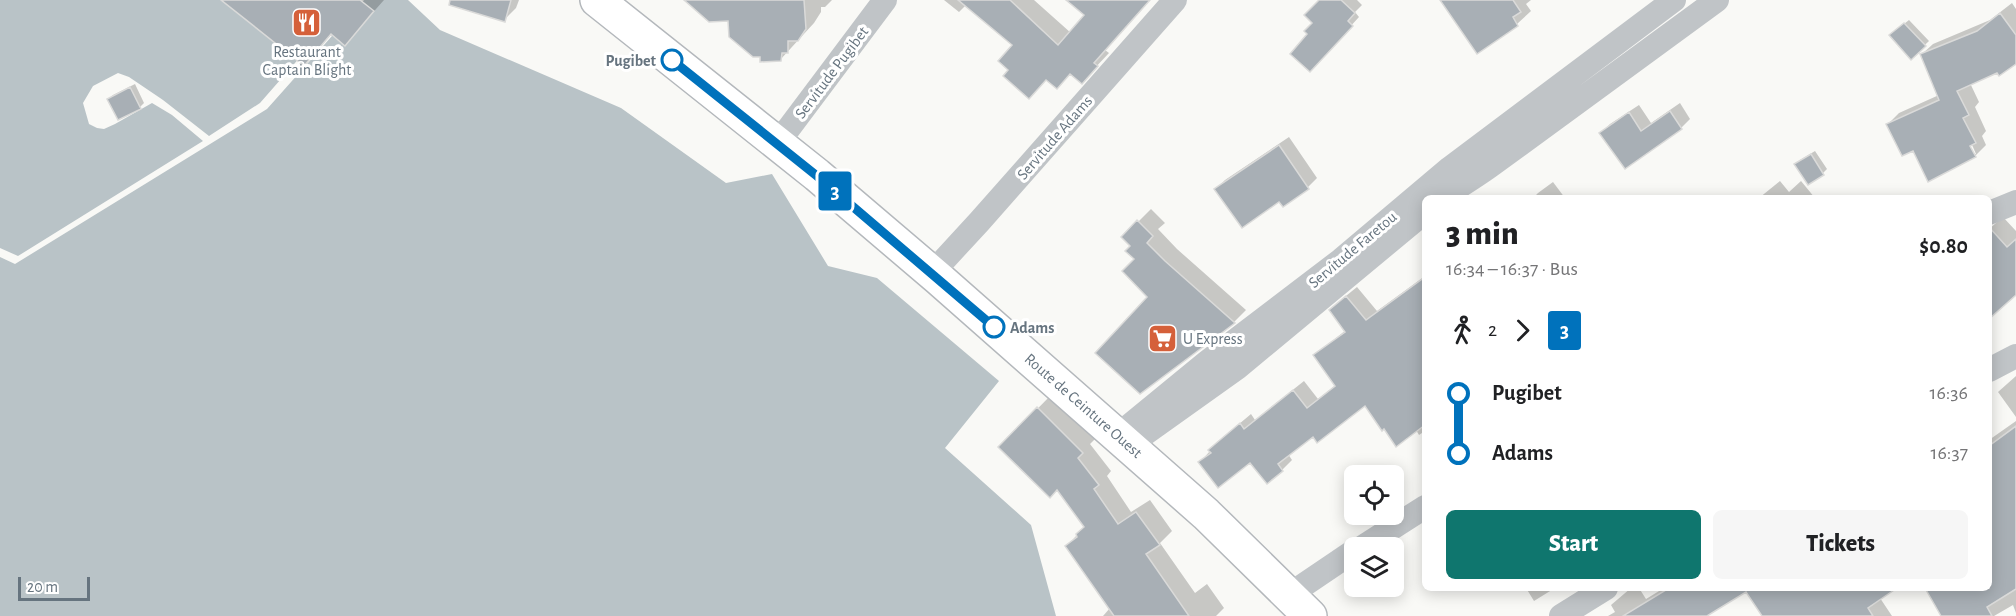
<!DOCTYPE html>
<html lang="en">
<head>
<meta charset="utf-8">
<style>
	:root { --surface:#fff; --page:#f6f6f6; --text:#202124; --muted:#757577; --accent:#0f766e }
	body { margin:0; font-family:"Alegreya Sans",sans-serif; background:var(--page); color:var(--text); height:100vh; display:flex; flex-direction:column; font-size:22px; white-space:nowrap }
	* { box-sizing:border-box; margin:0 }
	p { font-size:20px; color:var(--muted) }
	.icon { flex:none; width:33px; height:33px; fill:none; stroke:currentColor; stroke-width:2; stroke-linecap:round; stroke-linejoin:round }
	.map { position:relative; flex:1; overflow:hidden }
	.panel { position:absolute; left:1422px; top:195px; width:570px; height:396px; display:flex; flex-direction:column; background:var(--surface); border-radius:9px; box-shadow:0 3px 15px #0003 }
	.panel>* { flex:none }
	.badge { padding:0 12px; border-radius:4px; font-size:21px; line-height:39px }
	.tools { position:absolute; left:1344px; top:465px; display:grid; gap:12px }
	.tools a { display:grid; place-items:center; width:60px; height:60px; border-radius:9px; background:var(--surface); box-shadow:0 3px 15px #0003; font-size:30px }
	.scale { position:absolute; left:18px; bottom:15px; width:72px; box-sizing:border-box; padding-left:6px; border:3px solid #66747f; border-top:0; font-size:16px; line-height:21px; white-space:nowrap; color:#66747f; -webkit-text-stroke:4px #fff; paint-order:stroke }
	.map>.badge { position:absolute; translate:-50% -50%; box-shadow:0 0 0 3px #fff }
	.legs { display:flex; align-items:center; gap:9px; height:66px; padding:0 24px; font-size:20px }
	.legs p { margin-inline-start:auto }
	.overview { display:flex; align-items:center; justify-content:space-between; height:102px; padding:0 24px }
	h1 { font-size:33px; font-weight:800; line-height:45px }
	.action { display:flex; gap:12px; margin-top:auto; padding:12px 24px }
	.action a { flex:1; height:69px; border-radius:9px; background:var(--accent); color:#fff; font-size:24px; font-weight:800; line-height:69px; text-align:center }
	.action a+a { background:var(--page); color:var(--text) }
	ul { padding:0 24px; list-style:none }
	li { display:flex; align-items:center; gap:21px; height:60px; font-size:22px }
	li i { display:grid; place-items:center; width:9px; height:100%; margin:0 8px; background:currentColor }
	li i::after { content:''; width:15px; height:15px; margin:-8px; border:4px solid; border-radius:50%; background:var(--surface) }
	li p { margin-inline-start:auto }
	li:first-child i { background:linear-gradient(#0000 50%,currentColor 0) }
	li:last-child i { background:linear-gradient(currentColor 50%,#0000 0) }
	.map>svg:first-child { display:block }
</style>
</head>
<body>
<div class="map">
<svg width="2016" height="616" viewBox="0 0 2016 616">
	<rect width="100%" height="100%" fill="#f9f9f6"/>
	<!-- water -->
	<path fill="#b9c3c7" d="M0,0h408l32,30 181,78 105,75 46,-9 56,92 49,12 122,103 -54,67 86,77 25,91h-1056z"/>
	<!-- pier -->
	<path fill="#f9f9f6" d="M350,0h14l-97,109 -252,155 -15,-7v-9l18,8 185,-115 -31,-26 -20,-12 -37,21 -11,5 -7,-1 -8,-4 -6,-21 10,-17 25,-13 11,4 34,23 46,36 51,-33z"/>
	<!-- shadow -->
	<path fill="#0003" fill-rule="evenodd" d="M239,0h145l-39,44 -13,-10 -28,30z
		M457,0h62l-3,8 -12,12z
		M689,0h143l-7,7h-4v5l-7,11 -34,37 -18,-5 -33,-36z
		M944,0h90l37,33 15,-18 -18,-15h81l-44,50 4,3 -16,17 -23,3 -23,6 -36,-9 3,-25 -48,-40 -7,7z
		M1321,0h36l5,5 -7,7 4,5 -41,45 -9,-28z
		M1452,0h79l-5,4 5,7 -14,13 -40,28z
		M2012,3l4,6v53l-46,21 9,19 -4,5 11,24 -4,5 4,9 -11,11 -61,-7 -26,-25 11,-11 40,-18 -18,-40 12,-11 57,-24zM1969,138l7,16h-3l-7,-14z
		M1909,20l20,21 -18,17 -16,-27z
		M135,84l9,19 -4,4 -22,11 -9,-19 4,-4z
		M1680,103l10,16 -9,9 -55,39 -25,-34 9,-9 29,-19 12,18z
		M1289,137l28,41 -9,9 -25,18 -4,-5 -63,-11 9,-9z
		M1815,151l12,18 -4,4 -23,-13z
		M1780,181l9,11 12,-11 14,17h-56z
		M1553,182l12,16h-32l5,-5z
		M1151,209l14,14 -7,6 19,20 69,61 -12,12 -94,71 9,-96 -17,-52 -9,-8z
		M2003,217l13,14v63l-27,24v-89z
		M1425,276v155l-6,4 -3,-5 -51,-26 -52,31 -25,19 4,6 -10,10 -32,-9 -50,1 20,-22 31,-26 4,6 49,-39 14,18 18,-14 -21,-30 31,-25 -5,-30 16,-13 20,24z
		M2016,376v41l-18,-25z
		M1051,395l44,44 -5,5 21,27 -4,5 24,36 19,-12 22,31 -12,12 35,50 12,-9 17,24 -8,8h-113l7,-8 -43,-62 18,-20 -27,-38 -58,-41z
		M2016,421v192l-3,-8 -19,11h-51l-16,-28h62v-148z
		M1526,588h29l-21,13z
		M1631,588h8l7,11 18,-11h230l-14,10 12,18h-128l-18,-26 -41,26h-97l7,-4 -4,-7z"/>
	<!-- building -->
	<path fill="#a8afb5" stroke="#dadad9" stroke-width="1.5" d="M221,0h139l14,11 -29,35 -14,-12 -27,32z
		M450,0h61l-6,22 -56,-17z
		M684,0h120l2,29 -8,12h-10v12h-6l-1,8 -21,1v-5h-7l-24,-20 -1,-16 -19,1z
		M958,0h52l48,45 26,-30 -18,-15h84l-56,63 4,3 -16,18 -12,-10 -13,15 -11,-9 -17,19 -26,-23 5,-6 -10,-9 14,-16z
		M1319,0h22l14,13 -7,8 5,5 -43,46 -20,-18 17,-20 -3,-3 8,-8 -8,-8z
		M1440,0h73l8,12 -8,5 5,9 -41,28z
		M2000,13l16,22v29l-17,12 -2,-3 -40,18 12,24 -6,3 13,25 -6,3 6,11 -48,25 -15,-31 -11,5 -16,-32 53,-24 -19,-46 57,-23z
		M1904,23l22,23 -15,14 -22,-25z
		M130,87l11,22 -23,11 -11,-21z
		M1670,111l12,18 -57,40 -26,-36 30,-21 12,19z
		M1279,145l30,44 -26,18 -4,-5 -37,26 -28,-39z
		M1811,154l13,21 -16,10 -14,-21z
		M1137,220l16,16 -6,7 18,18 70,62 -95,71 -45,-41 52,-56 -25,-26 12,-12 -9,-8 5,-5 -9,-9z
		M1989,227l18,20 9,-8v56l-27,24z
		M1425,277v148l-29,22 -12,-18 -2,2 -17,-25 -48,37 -4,-6 -35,27 5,7 -16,13 -17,-21 -32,25 -20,-26 13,-9 -3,-3 32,-27 4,6 49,-39 14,18 28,-22 -22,-31 32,-23 -16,-22 17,-14 20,24z
		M1037,407l46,46 -5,5 21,27 -5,4 24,35 18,-12 24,33 -14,9 43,62h-75l-49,-70 12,-9 -1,-3 8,-7 -27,-37 -7,8 -52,-51z
		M2016,426v163l-29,18 5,9h-51l-16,-28h64v-142z
		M1669,588h228l-29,20 5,8h-111l-16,-24 -39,24h-84z"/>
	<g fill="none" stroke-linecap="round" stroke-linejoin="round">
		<defs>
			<path id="primary" d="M597,0l220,175 121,103 268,236 104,102"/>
		</defs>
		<!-- primary casing -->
		<use href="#primary" stroke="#b4b8bc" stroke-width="36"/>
		<!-- minor -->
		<path stroke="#c0c4c7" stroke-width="24" d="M775,142l14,-14 96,-128
			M1443,198c16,-12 34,-22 50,-34 74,-55 149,-109 224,-164
			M1989,213l27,-11
			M932,273l47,-51 196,-222
			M1989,370l27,-14
			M1118,435l89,-73 134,-102 109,-92 224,-168
			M1129,445l108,-77 188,-156
			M1361,548l64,-41
			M1289,595l65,-44
			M1561,616l45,-28"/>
		<!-- primary -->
		<use href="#primary" stroke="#fff" stroke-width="33"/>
	</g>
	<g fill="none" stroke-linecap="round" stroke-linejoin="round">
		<defs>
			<path id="line-1" d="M672,60l145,116 177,151"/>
		</defs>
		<!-- line-1 casing -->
		<use href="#line-1" stroke="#fff" stroke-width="14"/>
		<!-- line-1 -->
		<use href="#line-1" stroke="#0072bc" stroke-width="9"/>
	</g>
	<!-- icons -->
	<defs>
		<symbol id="restaurant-square" viewBox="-11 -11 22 22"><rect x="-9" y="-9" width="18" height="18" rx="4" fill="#d5603a" stroke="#fff"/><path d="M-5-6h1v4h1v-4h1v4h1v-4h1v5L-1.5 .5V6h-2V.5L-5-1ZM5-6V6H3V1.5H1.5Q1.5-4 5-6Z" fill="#fff"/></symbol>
		<symbol id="supermarket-square" viewBox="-11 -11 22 22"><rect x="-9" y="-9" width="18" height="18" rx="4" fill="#d5603a" stroke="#fff"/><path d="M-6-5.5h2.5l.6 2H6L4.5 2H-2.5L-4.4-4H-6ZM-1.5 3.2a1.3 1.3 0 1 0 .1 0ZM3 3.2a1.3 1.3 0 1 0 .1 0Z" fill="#fff"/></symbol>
	</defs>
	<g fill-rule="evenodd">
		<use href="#restaurant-square" x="290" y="6" width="33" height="33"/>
		<use href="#supermarket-square" x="1146" y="322" width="33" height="33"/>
	</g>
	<!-- markers -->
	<g fill="#fff" stroke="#0072bc" stroke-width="3">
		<circle cx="672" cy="60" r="10"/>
		<circle cx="994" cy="327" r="10"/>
	</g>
	<g text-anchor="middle" stroke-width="6" stroke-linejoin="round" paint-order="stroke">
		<!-- poi labels -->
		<g font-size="16" fill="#66747f" stroke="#fff">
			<text x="307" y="57">Restaurant<tspan x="307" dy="18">Captain Blight</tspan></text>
			<text x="1183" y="344" text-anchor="start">U Express</text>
		</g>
		<!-- stop labels -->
		<g font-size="16" font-weight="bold" fill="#66747f" stroke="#fff" text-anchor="end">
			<text x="656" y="66">Pugibet</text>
			<text x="1010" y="333" text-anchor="start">Adams</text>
		</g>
		<!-- street labels -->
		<g font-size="16" fill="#66747f" stroke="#fff">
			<text transform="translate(831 72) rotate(-53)" y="6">Servitude Pugibet</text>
			<text transform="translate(1054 137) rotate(-49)" y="6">Servitude Adams</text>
			<text transform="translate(1352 249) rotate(-40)" y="6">Servitude Faretou</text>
			<text transform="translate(1084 405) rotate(41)" y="6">Route de Ceinture Ouest</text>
		</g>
	</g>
</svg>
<div class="tools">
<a><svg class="icon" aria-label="locate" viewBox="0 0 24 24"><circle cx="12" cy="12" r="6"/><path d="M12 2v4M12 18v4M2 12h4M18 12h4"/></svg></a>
<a><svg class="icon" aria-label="layers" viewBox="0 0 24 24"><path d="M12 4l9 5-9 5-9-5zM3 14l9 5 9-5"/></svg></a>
</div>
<div class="scale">20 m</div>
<b class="badge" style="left:835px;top:191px;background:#0072bc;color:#fff">3</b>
<section class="panel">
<div class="overview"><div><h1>3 min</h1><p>16:34 – 16:37 · Bus</p></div><b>$0.80</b></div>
<div class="legs"><svg class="icon" aria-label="walk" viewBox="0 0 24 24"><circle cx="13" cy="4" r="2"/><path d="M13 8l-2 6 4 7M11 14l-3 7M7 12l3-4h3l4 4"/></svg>2<svg class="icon" aria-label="forward" viewBox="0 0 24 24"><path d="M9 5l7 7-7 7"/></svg><b class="badge" style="background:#0072bc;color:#fff">3</b></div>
<ul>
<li><i style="color:#0072bc"></i><b>Pugibet</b><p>16:36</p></li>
<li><i style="color:#0072bc"></i><b>Adams</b><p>16:37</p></li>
</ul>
<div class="action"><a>Start</a><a>Tickets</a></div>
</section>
</div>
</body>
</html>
